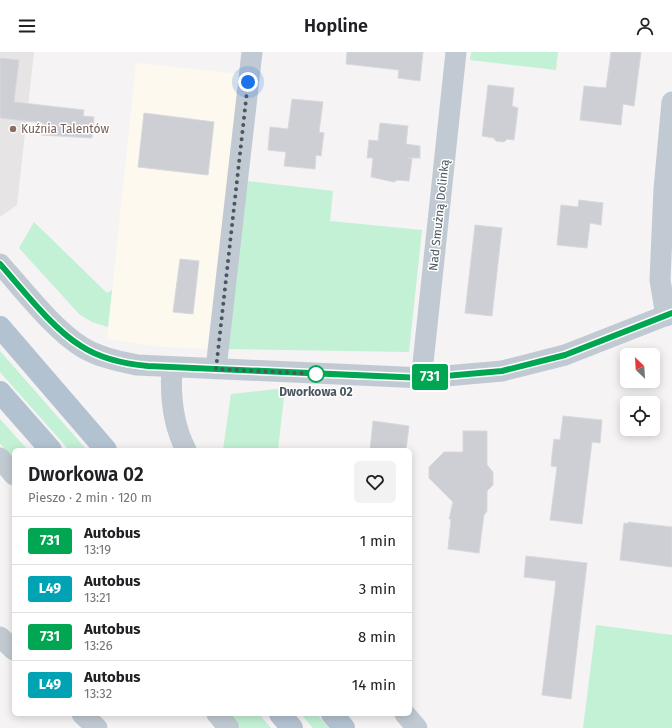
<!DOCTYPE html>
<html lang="pl">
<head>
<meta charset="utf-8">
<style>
	:root { --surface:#fff; --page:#f2f2f2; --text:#202124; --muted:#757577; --line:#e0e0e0 }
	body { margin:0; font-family:"Fira Sans",sans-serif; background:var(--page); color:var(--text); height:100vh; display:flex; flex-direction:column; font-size:15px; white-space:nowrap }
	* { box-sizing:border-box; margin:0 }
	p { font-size:13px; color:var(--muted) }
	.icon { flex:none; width:22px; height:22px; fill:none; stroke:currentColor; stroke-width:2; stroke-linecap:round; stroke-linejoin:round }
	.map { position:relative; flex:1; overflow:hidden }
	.side { position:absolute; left:12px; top:396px; width:400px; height:268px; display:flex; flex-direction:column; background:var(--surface); border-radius:6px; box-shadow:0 2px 10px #0003 }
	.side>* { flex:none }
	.badge { padding:0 8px; border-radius:3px; font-size:14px; line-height:26px }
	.needle { width:26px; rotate:335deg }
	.controls { position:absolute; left:620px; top:296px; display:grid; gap:8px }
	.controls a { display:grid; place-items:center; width:40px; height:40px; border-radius:6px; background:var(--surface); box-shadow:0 2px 10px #0003; font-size:20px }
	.you { position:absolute; width:20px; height:20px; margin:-10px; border:3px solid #fff; border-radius:50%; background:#1a73e8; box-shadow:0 0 0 6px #1a73e833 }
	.map>.badge { position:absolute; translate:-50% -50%; box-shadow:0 0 0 2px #fff }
	.round { display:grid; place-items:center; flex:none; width:42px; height:42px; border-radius:6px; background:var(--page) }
	.overview { display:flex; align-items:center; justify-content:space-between; height:68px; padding:0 16px }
	h1 { font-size:19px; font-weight:600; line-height:30px }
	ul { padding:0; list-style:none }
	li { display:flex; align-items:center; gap:12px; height:48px; padding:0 16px; border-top:1px solid var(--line) }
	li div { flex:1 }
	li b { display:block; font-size:15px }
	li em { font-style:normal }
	li .badge { min-width:44px; font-weight:700; text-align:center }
	header { display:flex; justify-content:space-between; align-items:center; height:52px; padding:0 16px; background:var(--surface); font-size:18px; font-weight:600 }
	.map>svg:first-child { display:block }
</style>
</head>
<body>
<header><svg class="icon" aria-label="menu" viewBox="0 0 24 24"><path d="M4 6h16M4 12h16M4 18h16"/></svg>Hopline<svg class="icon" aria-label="person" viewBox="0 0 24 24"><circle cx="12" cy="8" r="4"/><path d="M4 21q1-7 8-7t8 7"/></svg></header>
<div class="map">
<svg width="672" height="676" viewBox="0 0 672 676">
	<rect width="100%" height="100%" fill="#f5f3f3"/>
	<!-- commercial -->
	<path fill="#fdf9ef" d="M136,11l106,11 -35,275 -46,-2 -54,-8z"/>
	<!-- education -->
	<path fill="#e6e4e5" d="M0,0h34l-17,153 -17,12z"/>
	<!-- green -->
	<path fill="#c3f1d5" d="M471,0h87l-2,18 -86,-10z
		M247,129l86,10 -3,30 92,9 -13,122 -181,-3z
		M34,170l73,71 5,-3 -4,37 -16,-5 -13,-8 -60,-66z
		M0,299l87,99h-18l-69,-78z
		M285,336l-7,62h-55l8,-56z
		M0,367l28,31h-14v10l-14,-16z
		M596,573l76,10v93h-89z
		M229,662h30l12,14h-30z
		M301,662h16l12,14h-16z"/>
	<!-- building -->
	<path fill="#cdcfd5" stroke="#d7d9de" d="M347,0h76l-3,29 -22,-3 1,-8 -53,-6z
		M611,0h30l-7,54 -11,-2 -2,21 -41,-5 4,-34 22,2z
		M0,6l19,2 -5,42 70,8 -1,6 11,1 -2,21 -51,-3 2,-12 -43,-5z
		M488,33l26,3 -2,18 6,2 -4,32 -7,-1 -3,3 -8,-1 -2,-3 -12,-2z
		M292,47l31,3 -4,30 5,1 -3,23 -5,-1 -1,14 -31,-3 2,-14 -18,-2 2,-23 18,2z
		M144,61l70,9 -6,53 -70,-8z
		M380,71l28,3 -2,18 14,2v12h-13l5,1 -3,22 -12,-1 -3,2 -23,-5 2,-19h-6l2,-18 9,1z
		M579,148l24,3 -2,22 -11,-2 -3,25 -30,-3 4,-40 17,2z
		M475,173l27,3 -10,88 -27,-3z
		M180,207l19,2 -6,53 -20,-2z
		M563,364l39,4 -2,23 -8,-1 -10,82 -32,-4 7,-53 -6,-1 1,-11 2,-16 6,1z
		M373,369l36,5 -3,24h-36z
		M463,379h24v34l6,7v13l-6,6v20l-3,4 -5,38 -31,-4 3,-30h-2l4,-17 -24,-24v-11l15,-15h19z
		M628,470l44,5v40l-52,-7 4,-37 4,1z
		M526,504l61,7 -16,136 -29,-4 14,-114 -32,-4z"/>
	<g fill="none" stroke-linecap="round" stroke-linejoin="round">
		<!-- street -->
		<path stroke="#c1cad2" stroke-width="21" d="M0,212c23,25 53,65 82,83 16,10 36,14 55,18l286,13 79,-7 63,-16 107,-42
			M666,264l-6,-36 4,-91 8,-87
			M172,315c-2,28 1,58 14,83
			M216,317l36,-317
			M423,326v-15l33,-311
			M0,406l14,17
			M0,585l14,13
			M82,662l15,14
			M217,662l12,14
			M405,662l12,14"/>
		<!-- primary -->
		<path stroke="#b3c2d1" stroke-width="22" d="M0,275l106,123
			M0,340l51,58
			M280,662l12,14
			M332,662l12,14"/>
	</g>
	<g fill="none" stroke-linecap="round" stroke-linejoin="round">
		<defs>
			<path id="line" d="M0,212c23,26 52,64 81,82 20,13 45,18 67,20l275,12 79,-7 63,-16 107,-42"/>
		</defs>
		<!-- line casing -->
		<use href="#line" stroke="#fff" stroke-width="9"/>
		<!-- line -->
		<use href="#line" stroke="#00a651" stroke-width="6"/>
		<!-- walk -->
		<path stroke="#4a5661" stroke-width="4" stroke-dasharray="0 7.2" d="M248,30l-32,287 100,5"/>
	</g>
	<!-- markers -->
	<circle fill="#8d6e63" stroke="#fff" stroke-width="1.5" cx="13" cy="77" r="4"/>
	<circle fill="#fff" stroke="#00a651" stroke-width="2" cx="316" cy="322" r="8"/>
	<g text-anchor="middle" stroke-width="3" stroke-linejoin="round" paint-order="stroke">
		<!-- education labels -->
		<g font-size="12" fill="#785e54" stroke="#fff" text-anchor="start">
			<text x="21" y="81">Kuźnia Talentów</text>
		</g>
		<!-- street labels -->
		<g font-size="12" fill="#4a5661" stroke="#fff">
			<text transform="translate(439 163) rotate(-84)" y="4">Nad Smużną Dolinką</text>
		</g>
		<!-- stop labels -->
		<g font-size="12" font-weight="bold" fill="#4a5661" stroke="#fff">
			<text x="316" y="344">Dworkowa 02</text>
		</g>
	</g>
</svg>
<div class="controls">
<a><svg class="needle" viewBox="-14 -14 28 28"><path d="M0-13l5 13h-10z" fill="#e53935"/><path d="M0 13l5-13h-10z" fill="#757577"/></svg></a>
<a><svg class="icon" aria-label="locate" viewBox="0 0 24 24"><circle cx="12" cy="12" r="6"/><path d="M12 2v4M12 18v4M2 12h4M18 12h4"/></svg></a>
</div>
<div class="you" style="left:248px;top:30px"></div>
<b class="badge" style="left:430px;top:325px;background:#00a651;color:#fff">731</b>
<section class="side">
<div class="overview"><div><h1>Dworkowa 02</h1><p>Pieszo · 2 min · 120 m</p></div><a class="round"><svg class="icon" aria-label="heart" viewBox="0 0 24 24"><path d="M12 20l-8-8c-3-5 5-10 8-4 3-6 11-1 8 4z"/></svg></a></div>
<ul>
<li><span class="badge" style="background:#00a651;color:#fff">731</span><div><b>Autobus</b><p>13:19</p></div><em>1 min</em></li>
<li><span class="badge" style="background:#00a3b4;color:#fff">L49</span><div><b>Autobus</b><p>13:21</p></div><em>3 min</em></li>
<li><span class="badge" style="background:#00a651;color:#fff">731</span><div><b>Autobus</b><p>13:26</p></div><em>8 min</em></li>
<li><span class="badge" style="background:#00a3b4;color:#fff">L49</span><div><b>Autobus</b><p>13:32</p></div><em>14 min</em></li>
</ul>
</section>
</div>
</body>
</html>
